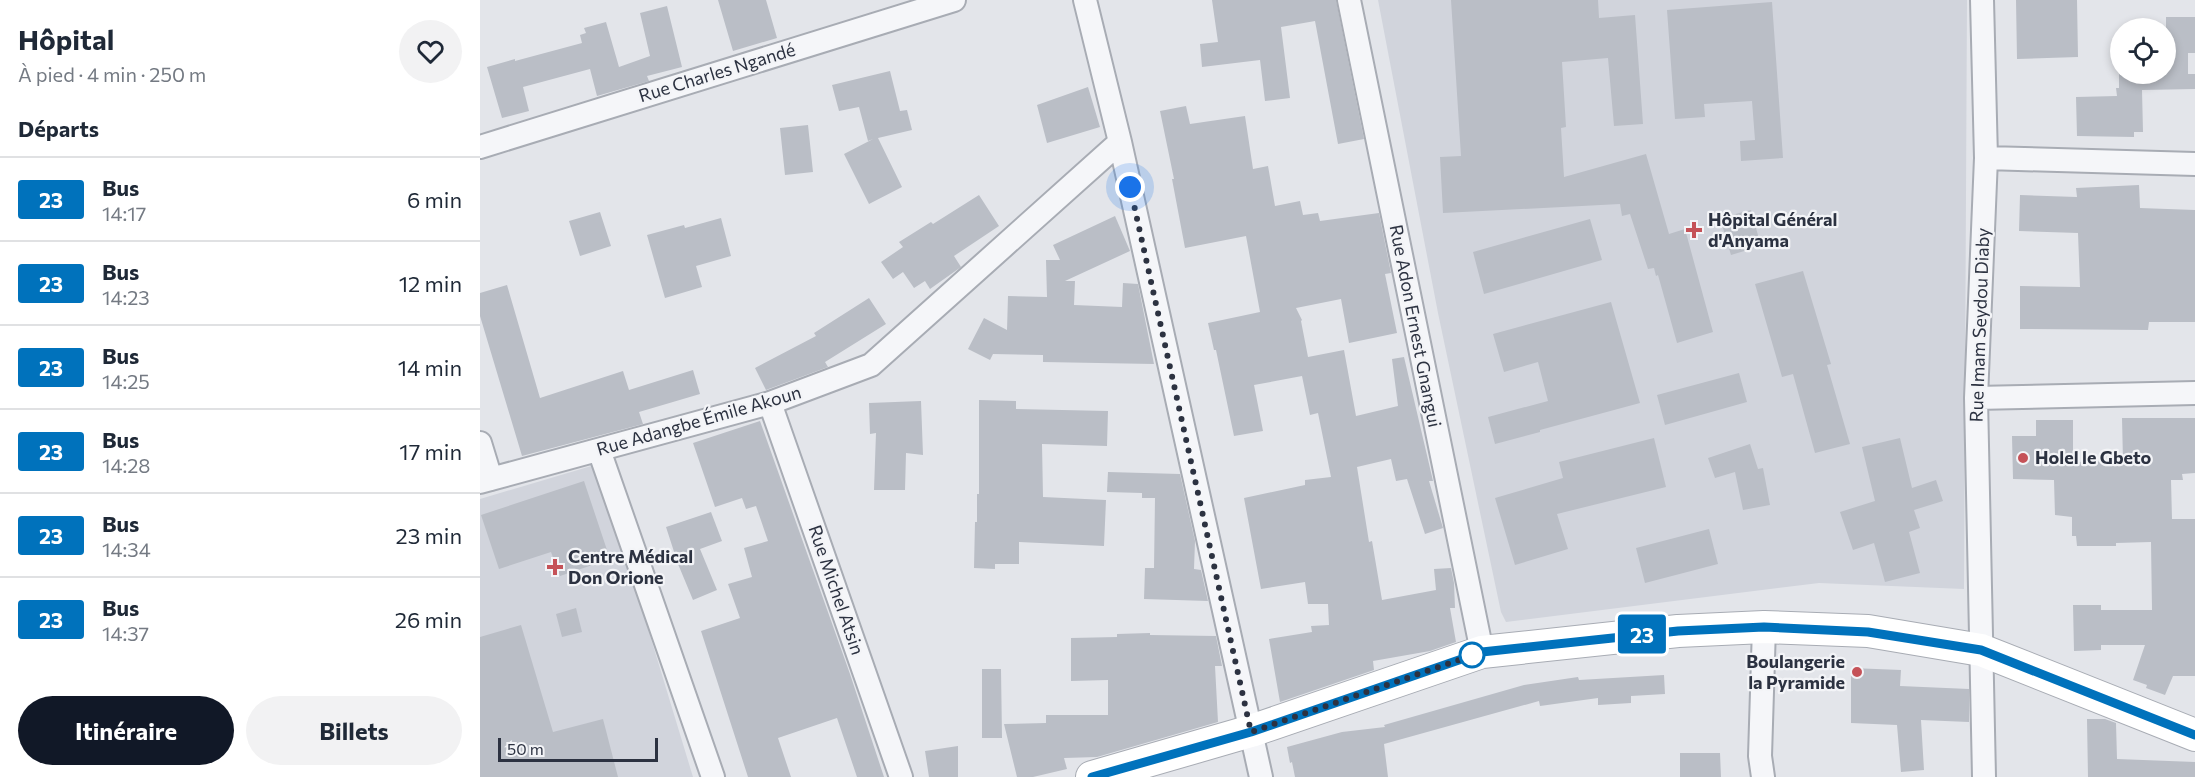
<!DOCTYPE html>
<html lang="fr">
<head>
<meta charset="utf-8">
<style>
	:root { --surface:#fff; --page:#f2f2f3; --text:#1f2937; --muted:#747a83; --line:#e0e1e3; --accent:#111827 }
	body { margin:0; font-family:Commissioner,sans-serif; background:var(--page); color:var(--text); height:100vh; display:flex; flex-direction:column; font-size:22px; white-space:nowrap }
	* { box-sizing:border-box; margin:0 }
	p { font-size:20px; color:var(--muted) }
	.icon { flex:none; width:33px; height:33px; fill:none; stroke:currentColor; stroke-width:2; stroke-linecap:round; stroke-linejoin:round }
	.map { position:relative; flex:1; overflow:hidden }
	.panel { display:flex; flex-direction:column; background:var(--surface); width:480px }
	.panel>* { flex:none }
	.badge { padding:0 12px; border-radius:4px; font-size:21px; line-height:39px }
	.tools { position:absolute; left:1630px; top:18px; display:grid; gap:12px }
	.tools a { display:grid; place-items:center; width:66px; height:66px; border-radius:50%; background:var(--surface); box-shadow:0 3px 9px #0003; font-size:30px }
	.scale { position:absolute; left:18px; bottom:15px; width:160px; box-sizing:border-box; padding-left:6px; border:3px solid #2c3241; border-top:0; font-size:16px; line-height:21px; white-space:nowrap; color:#2c3241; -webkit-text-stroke:4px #f3f4f7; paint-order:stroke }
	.you { position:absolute; width:30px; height:30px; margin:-15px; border:4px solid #fff; border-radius:50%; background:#1a73e8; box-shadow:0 0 0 9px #1a73e833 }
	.map>.badge { position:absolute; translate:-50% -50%; box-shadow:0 0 0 3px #fff }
	h2 { padding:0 18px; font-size:22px; line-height:54px }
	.round { display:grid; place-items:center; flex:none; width:63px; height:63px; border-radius:32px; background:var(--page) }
	.overview { display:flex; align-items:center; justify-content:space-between; height:102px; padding:0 18px }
	h1 { font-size:28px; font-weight:700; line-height:45px }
	.action { display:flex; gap:12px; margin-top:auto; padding:12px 18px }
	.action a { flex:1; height:69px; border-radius:36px; background:var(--accent); color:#fff; font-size:24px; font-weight:700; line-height:69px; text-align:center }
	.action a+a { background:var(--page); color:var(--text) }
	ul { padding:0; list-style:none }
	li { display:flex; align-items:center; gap:18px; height:84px; padding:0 18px; border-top:2px solid var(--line) }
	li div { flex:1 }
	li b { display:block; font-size:22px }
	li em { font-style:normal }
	li .badge { min-width:66px; font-weight:700; text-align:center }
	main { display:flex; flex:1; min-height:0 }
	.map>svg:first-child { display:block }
</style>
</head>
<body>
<main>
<section class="panel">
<div class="overview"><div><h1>Hôpital</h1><p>À pied · 4 min · 250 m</p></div><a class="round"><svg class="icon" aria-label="heart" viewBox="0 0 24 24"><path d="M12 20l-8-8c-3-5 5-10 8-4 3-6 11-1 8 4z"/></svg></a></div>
<h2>Départs</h2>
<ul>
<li><span class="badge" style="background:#0072bc;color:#fff">23</span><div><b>Bus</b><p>14:17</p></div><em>6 min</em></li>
<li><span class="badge" style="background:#0072bc;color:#fff">23</span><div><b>Bus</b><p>14:23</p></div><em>12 min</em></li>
<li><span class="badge" style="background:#0072bc;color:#fff">23</span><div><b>Bus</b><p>14:25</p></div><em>14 min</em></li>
<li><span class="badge" style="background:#0072bc;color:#fff">23</span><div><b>Bus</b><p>14:28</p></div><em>17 min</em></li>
<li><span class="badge" style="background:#0072bc;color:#fff">23</span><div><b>Bus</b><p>14:34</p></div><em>23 min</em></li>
<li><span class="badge" style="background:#0072bc;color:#fff">23</span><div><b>Bus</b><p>14:37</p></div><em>26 min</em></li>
</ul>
<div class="action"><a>Itinéraire</a><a>Billets</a></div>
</section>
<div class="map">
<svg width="1715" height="777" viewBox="0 0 1715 777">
	<rect width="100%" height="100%" fill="#e3e5ea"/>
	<!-- built -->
	<path fill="#d1d4dc" d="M898,0h589l-3,589 -145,-6 -313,39 -5,-10 -63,-299z
		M118,464l95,313h-213v-278z"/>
	<!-- building -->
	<path fill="#babec6" d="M238,0h48l11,38 -44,13z
		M732,0h124l28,139 -26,5 -23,-123 -34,6 9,71 -25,3 -5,-41 -58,7 -2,-23 18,-2z
		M971,0h147l1,18 36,-3 8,109 -29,2 -6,-68 -46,4 4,65 -5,1 3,49 82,-23 23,80 16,-5 28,103 -36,11 -19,-68 -2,1 -2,-8 -6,1 -18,-55 -8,2 -2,-12 -177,9 -3,-56 21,-1z
		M1536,0h61l1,57 -61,2z
		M1292,2l11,156 -42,3 -1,-20 15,-1 -3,-39 -48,3 1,13 -30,2 -8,-109z
		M187,6l15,61 -35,9 2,5 -52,15 -7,-27 -67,18 6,24 -27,7 -15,-51 28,-8v2l67,-18 -2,-8 6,-2 -2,-5 22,-6 13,45 31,-11 -10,-43z
		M1686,17h29v36h-7v21h7v15l-53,1 1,42h-9v5l-57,-1 -1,-39 41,-1 -1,-8h3v-14h47z
		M410,71l10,40 7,-1 5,20 -34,8 24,49 -33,17 -25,-50 29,-15 -5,2 -9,-34 -20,4 -7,-26z
		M608,87l12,40 -53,16 -10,-38z
		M706,106l4,18 55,-8 8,53 15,-3 7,40 25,-5 3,14 15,-2 2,8 59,-8 12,60 -6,1 12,59 -48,10 -8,-44 -45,9 6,12 -1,1 7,36 36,-7 12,66 42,-10 -6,-47 12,-2 29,124h-4l14,47 -18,6 -18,-55 -11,2 -5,-22 -34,8 12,75 3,-1 10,59 54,-10 -2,-21 17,-1 3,15 1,25h-5l6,34 -26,9 -57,10 1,9 -94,32 -11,-63 43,-7 -1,-6 18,-1 -1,-21h-20l-3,-22 -44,7 -17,-91 61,-13v-5l26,-3 -13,-64 -8,2 -8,-39 -48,9 9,46 -29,5 -18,-86h-2l-6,-27 52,-11 -14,-76 -61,12 -13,-69h2l-14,-68z
		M328,125l5,47 -28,3 -5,-47z
		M1659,185l1,23 55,2v112h-46l-1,8 -128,-1v-43l60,1 -2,-54 -59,-2 1,-36 57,2 -1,-9z
		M499,195l20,31 -45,30 7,11 -31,22 -5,-8 -11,7 -11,-16 -10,7 -12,-17 22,-15 -4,-5 32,-20 2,2z
		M1271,210l10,36 -30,9 -11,-37z
		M120,212l11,34 -31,10 -11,-35z
		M635,216l15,35 -65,30h10l-1,24 48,2 1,-24 15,1 16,80 -111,-2v-7l-50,-1 -3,6 -22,-11 16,-31 23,12 1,-34 39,1 -1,-37h14l-7,-15z
		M241,218l10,38 -35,10 6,21 -37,11 -18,-63 37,-10 1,3z
		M1110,219l12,41 -118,34 -11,-42z
		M1323,271l28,93 -4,1 23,79 -35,9 -22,-79 -11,3 -27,-93z
		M27,285l33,113 83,-27 6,19 64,-20 7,24 -61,18 4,12 -121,32 -42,-140v-23z
		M389,298l17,26 -61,38 3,5 -62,23 -11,-22 61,-32 -2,-3z
		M1131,302l29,101 -100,27v2l-45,12 -7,-27 60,-16 -10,-39 -34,10 -11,-38z
		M1259,373l8,29 -82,23 -8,-30z
		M499,400l37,1v8l92,2 -1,35 -65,-2 1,53 63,3 -2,46 -85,-4v22h-24v5l-21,-1 1,-46h2v-28h2z
		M441,401l2,54 -17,-2 -1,37h-31l2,-57 -6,1 -1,-31z
		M1642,418h73v55l-13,1 1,6h-12l1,39h23v157h-22l-8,19 -19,-7 1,-3 -14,-5 12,-35h-44v5l-27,1 -1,-46h28v5h51l-1,-68 -35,1v3h-39l-1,-10h-4v-19l-17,-2 -1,-35 -41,-1 -1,-43h24v-16h37v42l50,-1z
		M280,421l90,253 34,103h-27l-20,-59 -59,20 13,39h-43l-47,-146 39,-13 -12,-34 24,-7 -8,-29 24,-7 -12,-35 -10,3 -4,-11 -27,9 -22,-64z
		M1174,438l12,49 -109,27 11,35 -53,16 -20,-67 68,-20 -4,-16z
		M1420,438l12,50 24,-8 7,21 -29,9 6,18 -11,4 11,41 -35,9 -11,-39 -21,7 -13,-38 35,-11 -13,-54z
		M1270,444l8,25 5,-1 7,37 -27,5 -8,-38 -20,6 -7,-20z
		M628,472l72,2 15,67 -1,28 7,1 7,31 -64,-2 1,-31h9l1,-70h-13v-5l-35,-1z
		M104,481l26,78 -50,17 -9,-24 -52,17 -18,-54z
		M231,512l11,29 -22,8 17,41 -24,10 -15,-36 -12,-37z
		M1229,529l9,35 -73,19 -9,-35z
		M96,608l6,24 -20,5 -6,-23z
		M41,625l32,107 50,-13 15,58h-138v-140z
		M670,633v2l66,1 6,30h-7l3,56 -121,35 -33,1 3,11 -34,8h-16l-13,-53 42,-1v-8h62v-35l-37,1v-43l46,-1v-3z
		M1371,668l50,2 -1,16 69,3v33l-48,-2 3,50 -23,2 -4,-47 -46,-2z
		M502,669h19l1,69h-20z
		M1184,675l1,19 -34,2v7l-33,2v-7l-58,8 -1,-5 -155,43 4,33h-93l-3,-15 -2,1 -3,-16 55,-15 43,-5 -1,-2 140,-40 54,-8 1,3z
		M1607,719h18l11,4 1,36 78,3v15h-107z
		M478,746v31h-29l-4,-26z
		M1200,753h40l1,24h-41z"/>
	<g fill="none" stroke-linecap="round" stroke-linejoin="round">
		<defs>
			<path id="street" d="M605,0l35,142 141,635
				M869,0l133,652
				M1502,0l4,158 -10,240 8,379
				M0,147l474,-147
				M1506,158l209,6
				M1496,398l219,-5
				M290,403l131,374
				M0,443l11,36
				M119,450l114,327
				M0,482l290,-79 101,-38 249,-223
				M1283,777l-3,-21 4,-129"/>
			<path id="secondary" d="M612,777l159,-46 231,-79 196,-21 86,-4 104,4 113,19 214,85"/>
		</defs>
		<!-- street casing -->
		<use href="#street" stroke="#a8acb4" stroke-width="26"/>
		<!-- secondary casing -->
		<use href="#secondary" stroke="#a8acb4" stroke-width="34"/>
		<!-- street -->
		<use href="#street" stroke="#f5f6f9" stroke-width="22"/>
		<!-- secondary -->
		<use href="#secondary" stroke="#fff" stroke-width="32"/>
	</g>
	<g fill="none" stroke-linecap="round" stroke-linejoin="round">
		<defs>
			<path id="line" d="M612,777l159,-45 231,-80 196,-21 86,-4 104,5 113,18 214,85"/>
		</defs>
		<!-- line casing -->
		<use href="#line" stroke="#fff" stroke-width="14"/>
		<!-- line -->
		<use href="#line" stroke="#0072bc" stroke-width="9"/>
		<!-- walk -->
		<path stroke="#2c3241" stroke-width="6" stroke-dasharray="0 10.8" d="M650,187l121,545 231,-80 -10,3"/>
	</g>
	<!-- markers -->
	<g fill="#c55258" stroke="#f3f4f7" stroke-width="2">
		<path d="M1211 221h6v6h6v6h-6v6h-6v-6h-6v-6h6z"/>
		<circle cx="1543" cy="458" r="6"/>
		<path d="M72 558h6v6h6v6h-6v6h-6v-6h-6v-6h6z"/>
		<circle cx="1377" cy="672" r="6"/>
	</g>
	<circle fill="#fff" stroke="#0072bc" stroke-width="3" cx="992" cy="655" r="12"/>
	<g text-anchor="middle" stroke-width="4.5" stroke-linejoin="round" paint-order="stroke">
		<!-- street labels -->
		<g font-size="18" fill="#2c3241" stroke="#f3f4f7">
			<text transform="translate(237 73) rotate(-17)" y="6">Rue Charles Ngandé</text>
			<text transform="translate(1500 325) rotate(-88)" y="6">Rue Imam Seydou Diaby</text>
			<text transform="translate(935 326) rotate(79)" y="6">Rue Adon Ernest Gnangui</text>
			<text transform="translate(219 421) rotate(-16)" y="6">Rue Adangbe Émile Akoun</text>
			<text transform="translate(356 590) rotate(71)" y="6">Rue Michel Atsin</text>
		</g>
		<!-- poi labels -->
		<g font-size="18" font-weight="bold" fill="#2c3241" stroke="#f3f4f7" text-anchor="start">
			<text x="1228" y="226">Hôpital Général<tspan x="1228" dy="21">d'Anyama</tspan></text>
			<text x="1555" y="464">Holel le Gbeto</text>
			<text x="88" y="563">Centre Médical<tspan x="88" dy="21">Don Orione</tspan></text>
			<text x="1365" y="668" text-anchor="end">Boulangerie<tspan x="1365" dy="21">la Pyramide</tspan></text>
		</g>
	</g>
</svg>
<div class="tools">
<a><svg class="icon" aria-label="locate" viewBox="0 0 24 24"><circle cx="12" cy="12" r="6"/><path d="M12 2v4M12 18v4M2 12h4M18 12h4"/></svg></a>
</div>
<div class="scale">50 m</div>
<div class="you" style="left:650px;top:187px"></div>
<b class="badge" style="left:1162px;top:634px;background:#0072bc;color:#fff">23</b>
</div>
</main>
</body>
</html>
